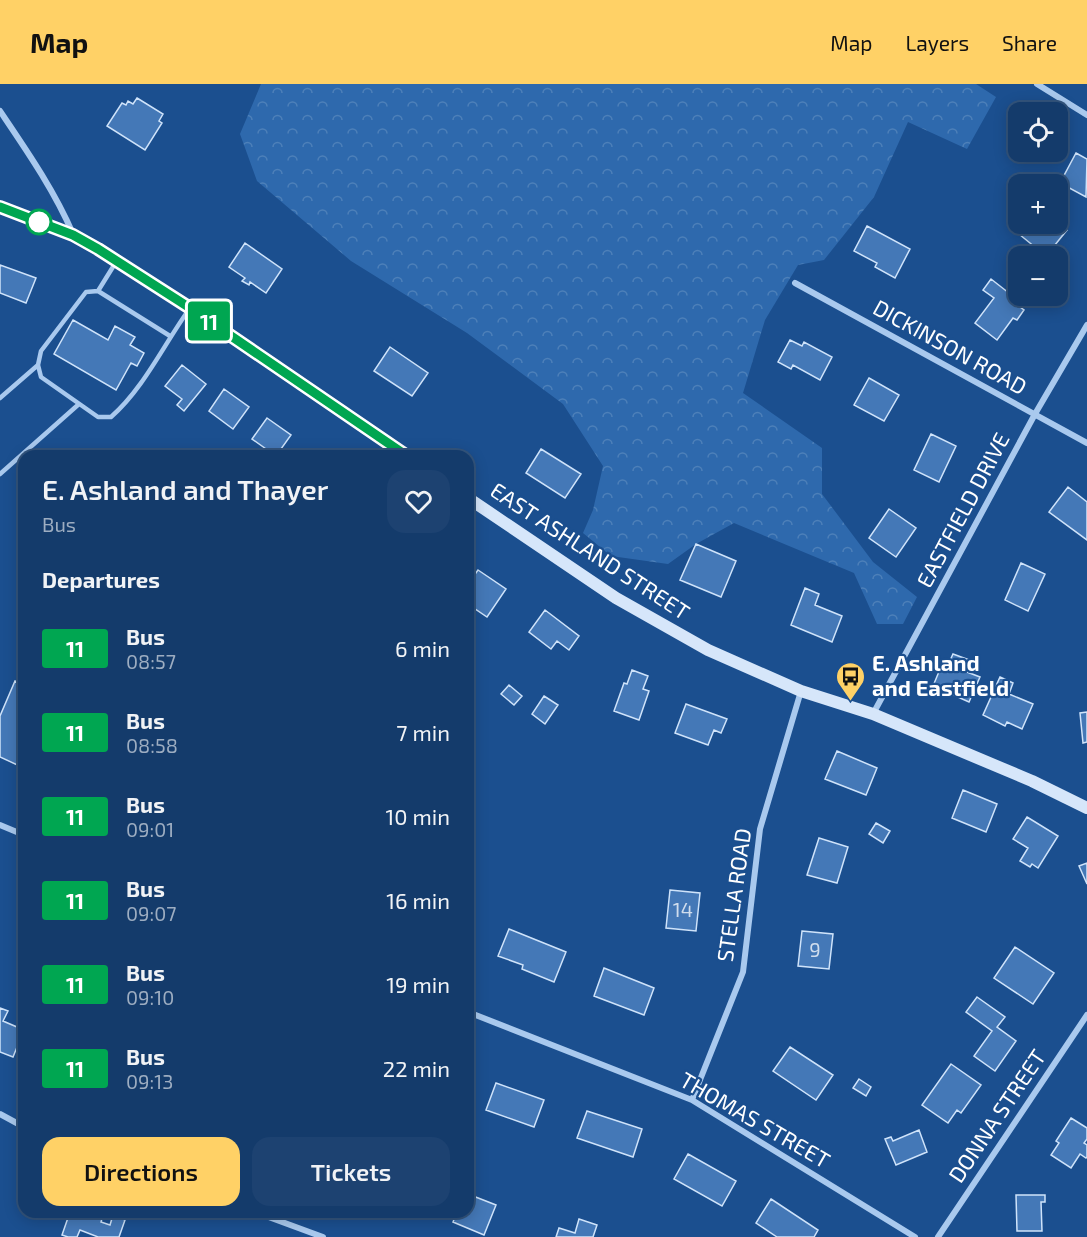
<!DOCTYPE html>
<html lang="en">
<head>
<meta charset="utf-8">
<style>
	:root { --surface:#143b6b; --page:#1d4271; --text:#f1f3f6; --muted:#9dadc1; --line:#33557e; --accent:#ffd166 }
	body { margin:0; font-family:"Exo 2",sans-serif; background:var(--page); color:var(--text); height:100vh; display:flex; flex-direction:column; font-size:22px; white-space:nowrap }
	* { box-sizing:border-box; margin:0 }
	p { font-size:20px; color:var(--muted) }
	.icon { flex:none; width:33px; height:33px; fill:none; stroke:currentColor; stroke-width:2; stroke-linecap:round; stroke-linejoin:round }
	.map { position:relative; flex:1; overflow:hidden }
	.details { position:absolute; left:18px; top:366px; width:456px; height:768px; display:flex; flex-direction:column; background:var(--surface); border-radius:18px; box-shadow:0 3px 15px #0003,0 0 0 2px var(--line) }
	.details>* { flex:none }
	.badge { padding:0 12px; border-radius:4px; font-size:21px; line-height:39px }
	.controls { position:absolute; left:1008px; top:18px; display:grid; gap:12px }
	.controls a { display:grid; place-items:center; width:60px; height:60px; border-radius:12px; background:var(--surface); box-shadow:0 3px 15px #0003,0 0 0 2px var(--line); font-size:30px }
	.map>.badge { position:absolute; translate:-50% -50%; box-shadow:0 0 0 3px #fff }
	h2 { padding:0 24px; font-size:22px; line-height:54px }
	.round { display:grid; place-items:center; flex:none; width:63px; height:63px; border-radius:18px; background:var(--page) }
	.overview { display:flex; align-items:center; justify-content:space-between; height:102px; padding:0 24px }
	h1 { font-size:28px; font-weight:600; line-height:45px }
	.cta { display:flex; gap:12px; margin-top:auto; padding:12px 24px }
	.cta a { flex:1; height:69px; border-radius:18px; background:var(--accent); color:#111; font-size:24px; font-weight:600; line-height:69px; text-align:center }
	.cta a+a { background:var(--page); color:var(--text) }
	ul { padding:0; list-style:none }
	li { display:flex; align-items:center; gap:18px; height:84px; padding:0 24px }
	li div { flex:1 }
	li b { display:block; font-size:22px }
	li em { font-style:normal }
	li .badge { min-width:66px; font-weight:700; text-align:center }
	header { display:flex; align-items:center; gap:36px; box-sizing:border-box; height:84px; padding:0 30px; background:var(--accent); color:#111 }
	header strong { font-size:28px }
	nav { display:flex; gap:33px; margin-inline-start:auto; font-size:21px }
	.map>svg:first-child { display:block }
</style>
</head>
<body>
<header>
<strong>Map</strong>
<nav><a>Map</a><a>Layers</a><a>Share</a></nav>
</header>
<div class="map">
<svg width="1087" height="1153" viewBox="0 0 1087 1153">
	<defs>
		<pattern id="forest-crowns" width="20" height="18" patternUnits="userSpaceOnUse" patternTransform="scale(1.5)"><rect width="20" height="18" fill="#2e69ad"/><path d="M2 6a3 3 0 1 1 6 0M12 15a3 3 0 1 1 6 0" fill="none" stroke="#4d80b9"/></pattern>
	</defs>
	<rect width="100%" height="100%" fill="#1b4f8f"/>
	<!-- forest -->
	<path fill="url(#forest-crowns)" d="M261,0h715l20,13 -29,52 -59,-27 -34,75 -50,63 -26,5 -33,55 -22,73 79,55v46l51,68 44,35 -14,27h-26l-23,-51 -120,-50 -38,21 -28,20 -57,-8 -28,-23 10,-23 10,-44 -40,-62 -96,-71 -116,-72 -94,-80 -17,-47z"/>
	<!-- building -->
	<path fill="#4478b7" stroke="#cfe3fa" stroke-width="1.5" d="M137,14l26,16 -4,7 3,2 -17,27 -38,-24 15,-23 4,2 2,-4 5,3z
		M1076,69l11,6 -1,38 -26,-14z
		M1058,139l9,7 -21,26 -32,-26 5,-6z
		M867,142l43,23 -15,29 -20,-11 2,-4 -23,-12z
		M245,159l37,26 -16,24 -16,-11 -1,3 -7,-4 3,-3 -16,-11z
		M0,181l36,13 -10,25 -26,-10z
		M991,195l32,25 -3,3 4,3 -7,10 -4,-2 -16,22 -22,-17 19,-25 -11,-8z
		M73,236l35,20 7,-14 20,11 -5,8 14,8 -7,13 -6,-3 -15,27 -62,-36z
		M790,256l12,6 2,-4 28,15 -12,23 -27,-15 -2,4 -13,-7z
		M390,263l38,26 -16,23 -38,-25z
		M182,281l24,19 -22,27 -7,-6 5,-6 -17,-13z
		M869,294l30,17 -15,26 -30,-16z
		M224,305l25,18 -16,22 -24,-18z
		M267,334l24,17 -15,21 -24,-17z
		M931,350l25,12 -17,36 -25,-12z
		M541,365l40,25 -16,24 -39,-25z
		M1068,403l19,15v38l-38,-28z
		M889,425l27,19 -20,29 -27,-19z
		M696,460l40,17 -15,36 -41,-17z
		M1021,479l24,11 -17,37 -23,-11z
		M478,486l28,19 -19,28 -19,-13v-20z
		M805,504l14,6 -4,11 27,11 -10,26 -41,-17z
		M545,526l34,26 -10,14 -12,-9 -6,8 -22,-17z
		M953,570l19,7 -5,11 13,5 -11,25 -36,-16 10,-24 5,3z
		M632,586l16,6 -5,13 6,2 -10,29 -25,-9 10,-28 3,1z
		M1000,593l13,6 -4,11 24,10 -11,25 -15,-7 -2,4 -22,-11z
		M15,597l9,4v19l-7,16 7,3v45l-24,-11v-41z
		M509,601l13,11 -8,9 -13,-11z
		M544,612l14,9 -13,19 -13,-10z
		M686,620l41,15 -6,14 -7,-3 -6,15 -33,-12z
		M1087,628v30l-4,1 -3,-30z
		M837,667l40,17 -11,27 -41,-16z
		M963,706l34,14 -11,28 -34,-14z
		M1027,733l31,19 -20,32 -6,-4 -2,3 -10,-6 8,-13 -15,-9z
		M876,739l14,8 -7,12 -14,-9z
		M819,754l29,9 -11,36 -30,-8z
		M1087,779v21l-8,-18z
		M670,806l30,3 -4,38 -30,-3z
		M509,845l57,23 -12,30 -32,-13 1,-4 -25,-9z
		M802,847l31,3 -4,35 -31,-3z
		M1015,863l39,26 -21,31 -39,-26z
		M604,884l50,20 -10,27 -50,-19z
		M977,913l28,20 -8,10 19,14 -21,30 -21,-15 18,-25 -26,-19z
		M0,924l8,3 -5,10 21,9 -11,27 -13,-5z
		M790,963l43,28 -17,25 -43,-29z
		M951,980l30,21 -20,28 -4,-3 -9,13 -26,-18z
		M859,995l12,8 -5,9 -13,-8z
		M496,999l48,17 -10,27 -48,-17z
		M587,1027l55,18 -9,28 -56,-19z
		M1071,1034l16,10v11l-3,4 3,2v12l-1,1 -6,-4 -9,14 -20,-13 8,-12 -3,-2z
		M919,1046l8,22 -31,13 -11,-26 6,-2 2,4z
		M688,1070l48,27 -14,25 -48,-27z
		M468,1110l28,11 -12,30 -31,-13 4,-10h11z
		M1016,1111h29v7h-4l1,29h-25z
		M771,1115l47,31 -4,7h-37l-21,-14z
		M70,1128h34l-3,10 9,3 3,-10 12,5 -6,17h-21l-18,-7 -3,7h-9l-6,-2z
		M579,1135l18,6 -4,12h-37l3,-9 16,5z"/>
	<g fill="none" stroke-linecap="round" stroke-linejoin="round">
		<!-- lane -->
		<path stroke="#a9c9ee" stroke-width="4.5" d="M98,207l18,-29
			M170,252l-72,-45 -12,1 -45,59 -3,14 3,12 57,40h13c33,-29 53,-73 79,-109
			M0,314l38,-33
			M0,390l79,-70"/>
		<!-- street -->
		<path stroke="#a9c9ee" stroke-width="6" d="M1037,0l50,31
			M0,27c27,40 54,79 73,123
			M795,199l292,160
			M873,630l162,-300 52,-89
			M0,741l24,10
			M468,928l224,88 223,137
			M692,1016l51,-128 17,-143 41,-138
			M0,1030l24,13
			M255,1128l68,25
			M938,1153l149,-222"/>
		<!-- secondary -->
		<path stroke="#d6e6fa" stroke-width="12" d="M0,123l73,28 25,14 92,59 217,148
			M468,414l148,100 92,52 93,41 72,23 159,67 55,27"/>
	</g>
	<g fill="none" stroke-linecap="round" stroke-linejoin="round">
		<defs>
			<path id="line" d="M0,123l73,28 25,14 92,59 217,148"/>
		</defs>
		<!-- line casing -->
		<use href="#line" stroke="#fff" stroke-width="14"/>
		<!-- line -->
		<use href="#line" stroke="#00a651" stroke-width="9"/>
	</g>
	<!-- icons -->
	<defs>
		<symbol id="bus-pin" viewBox="-11 -11 22 30"><path d="M0 17L-7.5 6A9.5 9.5 0 1 1 7.5 6Z" fill="#ffd166" stroke="#1b4f8f"/><path d="M-5-6H5V4H4V6H2V4H-2V6H-4V4H-5ZM-3.5-4V0h7V-4ZM-3.5 1.2v1.5H-2V1.2ZM2 1.2v1.5H3.5V1.2Z" fill="#111"/></symbol>
	</defs>
	<g fill-rule="evenodd">
		<use href="#bus-pin" x="834" y="576" width="33" height="45"/>
	</g>
	<!-- markers -->
	<circle fill="#fff" stroke="#00a651" stroke-width="3" cx="39" cy="138" r="12"/>
	<g text-anchor="middle" stroke-width="4.5" stroke-linejoin="round" paint-order="stroke">
		<!-- number labels -->
		<g font-size="20" fill="#d0dded">
			<text x="683" y="833">14</text>
			<text x="815" y="873">9</text>
		</g>
		<!-- street labels -->
		<g font-size="22" fill="#fff" stroke="#1b4f8f">
			<text transform="translate(950 263) rotate(29)" y="8">DICKINSON ROAD</text>
			<text transform="translate(963 426) rotate(-62)" y="8">EASTFIELD DRIVE</text>
			<text transform="translate(590 467) rotate(33)" y="8">EAST ASHLAND STREET</text>
			<text transform="translate(734 811) rotate(-82)" y="8">STELLA ROAD</text>
			<text transform="translate(997 1032) rotate(-56)" y="8">DONNA STREET</text>
			<text transform="translate(755 1036) rotate(30)" y="8">THOMAS STREET</text>
		</g>
		<!-- poi labels -->
		<g font-size="22" font-weight="bold" fill="#fff" stroke="#1b4f8f" text-anchor="start">
			<text x="872" y="587">E. Ashland<tspan x="872" dy="25">and Eastfield</tspan></text>
		</g>
	</g>
</svg>
<div class="controls">
<a><svg class="icon" aria-label="locate" viewBox="0 0 24 24"><circle cx="12" cy="12" r="6"/><path d="M12 2v4M12 18v4M2 12h4M18 12h4"/></svg></a>
<a>+</a>
<a>−</a>
</div>
<b class="badge" style="left:209px;top:237px;background:#00a651;color:#fff">11</b>
<section class="details">
<div class="overview"><div><h1>E. Ashland and Thayer</h1><p>Bus</p></div><a class="round"><svg class="icon" aria-label="heart" viewBox="0 0 24 24"><path d="M12 20l-8-8c-3-5 5-10 8-4 3-6 11-1 8 4z"/></svg></a></div>
<h2>Departures</h2>
<ul>
<li><span class="badge" style="background:#00a651;color:#fff">11</span><div><b>Bus</b><p>08:57</p></div><em>6 min</em></li>
<li><span class="badge" style="background:#00a651;color:#fff">11</span><div><b>Bus</b><p>08:58</p></div><em>7 min</em></li>
<li><span class="badge" style="background:#00a651;color:#fff">11</span><div><b>Bus</b><p>09:01</p></div><em>10 min</em></li>
<li><span class="badge" style="background:#00a651;color:#fff">11</span><div><b>Bus</b><p>09:07</p></div><em>16 min</em></li>
<li><span class="badge" style="background:#00a651;color:#fff">11</span><div><b>Bus</b><p>09:10</p></div><em>19 min</em></li>
<li><span class="badge" style="background:#00a651;color:#fff">11</span><div><b>Bus</b><p>09:13</p></div><em>22 min</em></li>
</ul>
<div class="cta"><a>Directions</a><a>Tickets</a></div>
</section>
</div>
</body>
</html>
